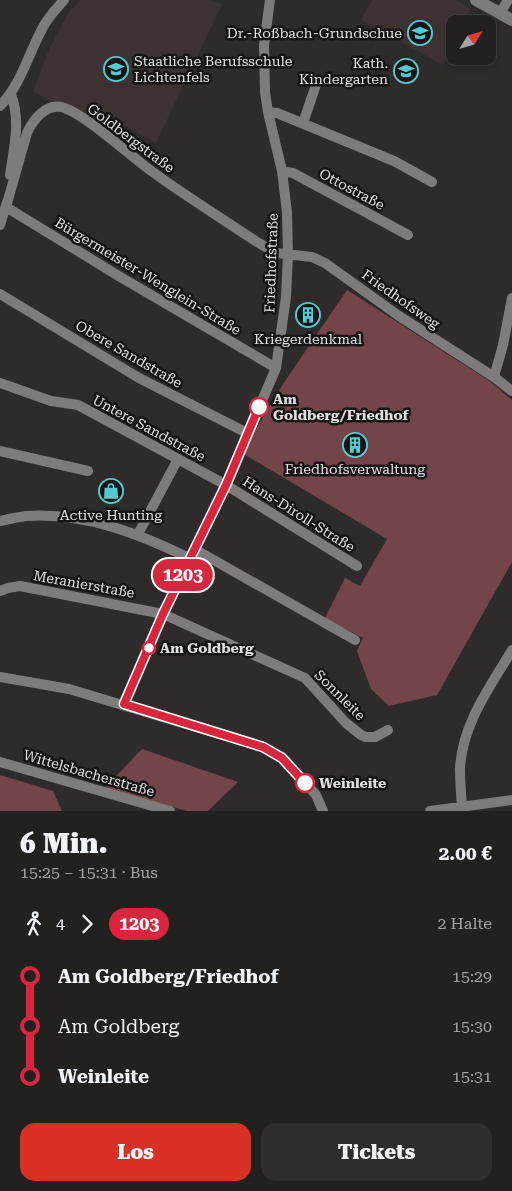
<!DOCTYPE html>
<html lang="de">
<head>
<meta charset="utf-8">
<style>
	:root { --surface:#232020; --page:#2f2d2d; --text:#f1f3f6; --muted:#a3a3a5; --line:#403e3e; --accent:#d93025 }
	body { margin:0; font-family:"Roboto Serif",serif; background:var(--page); color:var(--text); height:100vh; display:flex; flex-direction:column; font-size:19px; white-space:nowrap }
	* { box-sizing:border-box; margin:0 }
	p { font-size:16px; color:var(--muted) }
	.icon { flex:none; width:28px; height:28px; fill:none; stroke:currentColor; stroke-width:2; stroke-linecap:round; stroke-linejoin:round }
	.map { position:relative; height:811px; overflow:hidden }
	.details { display:flex; flex-direction:column; background:var(--surface); flex:1 }
	.details>* { flex:none }
	.badge { padding:0 10px; border-radius:16px; font-size:18px; line-height:32px }
	.needle { width:32px; rotate:53deg }
	.buttons { position:absolute; left:446px; top:15px; display:grid; gap:10px }
	.buttons a { display:grid; place-items:center; width:50px; height:50px; border-radius:10px; background:var(--surface); box-shadow:0 2px 8px #0003,0 0 0 1px var(--line); font-size:25px }
	.map>.badge { position:absolute; translate:-50% -50%; box-shadow:0 0 0 2px #fff }
	.legs { display:flex; align-items:center; gap:8px; height:55px; padding:0 20px; font-size:16px }
	.legs p { margin-inline-start:auto }
	.headline { display:flex; align-items:center; justify-content:space-between; height:85px; padding:0 20px }
	h1 { font-size:28px; font-weight:800; line-height:38px }
	.button { display:flex; gap:10px; margin-top:auto; padding:10px 20px }
	.button a { flex:1; height:58px; border-radius:15px; background:var(--accent); color:#fff; font-size:20px; font-weight:800; line-height:58px; text-align:center }
	.button a+a { background:var(--page); color:var(--text) }
	ul { padding:0 20px; list-style:none }
	li { display:flex; align-items:center; gap:18px; height:50px; font-size:19px }
	li i { display:grid; place-items:center; width:8px; height:100%; margin:0 6px; background:currentColor }
	li i::after { content:''; width:12px; height:12px; margin:-6px; border:4px solid; border-radius:50%; background:var(--surface) }
	li p { margin-inline-start:auto }
	li:first-child i { background:linear-gradient(#0000 50%,currentColor 0) }
	li:last-child i { background:linear-gradient(currentColor 50%,#0000 0) }
	.map>svg:first-child { display:block }
</style>
</head>
<body>
<div class="map">
<svg width="512" height="811" viewBox="0 0 512 811">
	<rect width="100%" height="100%" fill="#2f2b2b"/>
	<!-- built -->
	<path fill="#3d3232" d="M81,0h128l13,4 -66,139 -31,-17 -8,14 -84,-49 17,-44 19,-35z
		M372,0h83l16,9 -7,15h-9v18l-12,23 -82,-45z"/>
	<!-- green -->
	<path fill="#734549" d="M347,290l141,90 24,20v162l-75,133 -48,11 -18,-17 -14,-38 6,-13 -38,-20 20,-40 15,8 27,-47 -145,-86 41,-69z
		M142,749l96,33 -30,29h-21l-82,-23z
		M0,775l53,16 9,20h-62z"/>
	<g fill="none" stroke-linecap="round" stroke-linejoin="round">
		<!-- minor -->
		<path stroke="#807b7b" stroke-width="10" d="M500,13l8,-13
			M0,106c21,-22 27,-48 41,-75 5,-12 15,-22 23,-31
			M268,112l9,1 117,48 38,21
			M303,123l14,-41
			M282,171l11,2 115,62
			M10,175c4,-28 11,-54 1,-81
			M6,207l21,-74c6,-13 18,-29 34,-26 20,4 66,46 85,60 36,27 74,50 111,75l19,11 36,4 13,6 74,53 95,61 18,14
			M6,207l116,71 154,90
			M0,225l7,-23
			M0,294l139,84 108,55
			M494,377l9,-32 9,-47
			M0,383l51,18 27,4 148,80 131,81
			M0,451l88,20
			M0,521c9,-2 18,-4 26,-5 59,-4 114,18 165,43
			M138,534l40,-75
			M196,550l159,90
			M0,591l8,-3 12,-2 143,28 142,64 41,45 15,12 5,2h9l13,-7
			M0,677l69,12 194,58 19,10 34,38 7,16
			M124,704l39,-90 63,-129 50,-117 10,-71 2,-42 -1,-43 -5,-41 -14,-59 -3,-20 -1,-47 6,-45
			M0,762l170,49
			M462,807c-1,-13 -2,-26 -2,-38 2,-45 30,-82 52,-119
			M430,811l82,-11"/>
		<!-- tertiary -->
		<path stroke="#807b7b" stroke-width="12" d="M476,0l36,20"/>
	</g>
	<g fill="none" stroke-linecap="round" stroke-linejoin="round">
		<defs>
			<path id="line-1" d="M259,407l-33,78 -63,129 -39,90 139,43 19,11 23,25"/>
		</defs>
		<!-- line-1 casing -->
		<use href="#line-1" stroke="#fff" stroke-width="11"/>
		<!-- line-1 -->
		<use href="#line-1" stroke="#d7263d" stroke-width="8"/>
	</g>
	<!-- icons -->
	<defs>
		<symbol id="school-ring" viewBox="-11 -11 22 22"><circle r="9.5" fill="#161414" stroke="#51ccd3" stroke-width="1.5"/><path d="M0-5L7-2L0 1L-7-2ZM-4 1L0 2.5L4 1V4Q0 6-4 4Z" fill="#51ccd3"/></symbol>
		<symbol id="building-ring" viewBox="-11 -11 22 22"><circle r="9.5" fill="#161414" stroke="#51ccd3" stroke-width="1.5"/><path d="M-4-6H4V6H1V3H-1V6H-4ZM-2.5-4.3h1.7v1.8h-1.7ZM.8-4.3h1.7v1.8H.8ZM-2.5-1h1.7V.8h-1.7ZM.8-1h1.7V.8H.8Z" fill="#51ccd3"/></symbol>
		<symbol id="shop-ring" viewBox="-11 -11 22 22"><circle r="9.5" fill="#161414" stroke="#51ccd3" stroke-width="1.5"/><path d="M-5-2.5h2.3a2.7 3.5 0 0 1 5.4 0H5L5.5 6h-11ZM-1.5-2.5h3a1.5 2.3 0 0 0-3 0Z" fill="#51ccd3"/></symbol>
	</defs>
	<g fill-rule="evenodd">
		<use href="#school-ring" x="406" y="19" width="28" height="28"/>
		<use href="#school-ring" x="102" y="55" width="28" height="28"/>
		<use href="#school-ring" x="392" y="57" width="28" height="28"/>
		<use href="#building-ring" x="294" y="301" width="28" height="28"/>
		<use href="#building-ring" x="341" y="431" width="28" height="28"/>
		<use href="#shop-ring" x="97" y="477" width="28" height="28"/>
	</g>
	<!-- markers -->
	<g fill="#fff" stroke="#d7263d" stroke-width="2.5">
		<circle cx="259" cy="407" r="9"/>
		<circle cx="149" cy="648" r="6"/>
		<circle cx="305" cy="783" r="9"/>
	</g>
	<g text-anchor="middle" stroke-width="5" stroke-linejoin="round" paint-order="stroke">
		<!-- poi labels -->
		<g font-size="14" fill="#e1dede" stroke="#161414">
			<text x="402" y="38" text-anchor="end">Dr.-Roßbach-Grundschue</text>
			<text x="134" y="66" text-anchor="start">Staatliche Berufsschule<tspan x="134" dy="16">Lichtenfels</tspan></text>
			<text x="388" y="68" text-anchor="end">Kath.<tspan x="388" dy="16">Kindergarten</tspan></text>
			<text x="308" y="344">Kriegerdenkmal</text>
			<text x="355" y="474">Friedhofsverwaltung</text>
			<text x="111" y="520">Active Hunting</text>
		</g>
		<!-- street labels -->
		<g font-size="14" fill="#e1dede" stroke="#161414">
			<text transform="translate(131 138) rotate(37)" y="5">Goldbergstraße</text>
			<text transform="translate(352 189) rotate(28)" y="5">Ottostraße</text>
			<text transform="translate(271 263) rotate(-88)" y="5">Friedhofstraße</text>
			<text transform="translate(148 276) rotate(31)" y="5">Bürgermeister-Wenglein-Straße</text>
			<text transform="translate(401 299) rotate(35)" y="5">Friedhofsweg</text>
			<text transform="translate(129 354) rotate(30)" y="5">Obere Sandstraße</text>
			<text transform="translate(149 428) rotate(28)" y="5">Untere Sandstraße</text>
			<text transform="translate(299 514) rotate(32)" y="5">Hans-Diroll-Straße</text>
			<text transform="translate(84 584) rotate(10)" y="5">Meranierstraße</text>
			<text transform="translate(340 695) rotate(45)" y="5">Sonnleite</text>
			<text transform="translate(89 773) rotate(16)" y="5">Wittelsbacherstraße</text>
		</g>
		<!-- stop labels -->
		<g font-size="14" font-weight="bold" fill="#e1dede" stroke="#161414" text-anchor="start">
			<text x="273" y="404">Am<tspan x="273" dy="16">Goldberg/Friedhof</tspan></text>
			<text x="160" y="653">Am Goldberg</text>
			<text x="319" y="788">Weinleite</text>
		</g>
	</g>
</svg>
<div class="buttons">
<a><svg class="needle" viewBox="-14 -14 28 28"><path d="M0-13l5 13h-10z" fill="#e53935"/><path d="M0 13l5-13h-10z" fill="#a3a3a5"/></svg></a>
</div>
<b class="badge" style="left:183px;top:575px;background:#d7263d;color:#fff">1203</b>
</div>
<section class="details">
<div class="headline"><div><h1>6 Min.</h1><p>15:25 – 15:31 · Bus</p></div><b>2.00 €</b></div>
<div class="legs"><svg class="icon" aria-label="walk" viewBox="0 0 24 24"><circle cx="13" cy="4" r="2"/><path d="M13 8l-2 6 4 7M11 14l-3 7M7 12l3-4h3l4 4"/></svg>4<svg class="icon" aria-label="forward" viewBox="0 0 24 24"><path d="M9 5l7 7-7 7"/></svg><b class="badge" style="background:#d7263d;color:#fff">1203</b><p>2 Halte</p></div>
<ul>
<li><i style="color:#d7263d"></i><b>Am Goldberg/Friedhof</b><p>15:29</p></li>
<li><i style="color:#d7263d"></i><span>Am Goldberg</span><p>15:30</p></li>
<li><i style="color:#d7263d"></i><b>Weinleite</b><p>15:31</p></li>
</ul>
<div class="button"><a>Los</a><a>Tickets</a></div>
</section>
</body>
</html>
